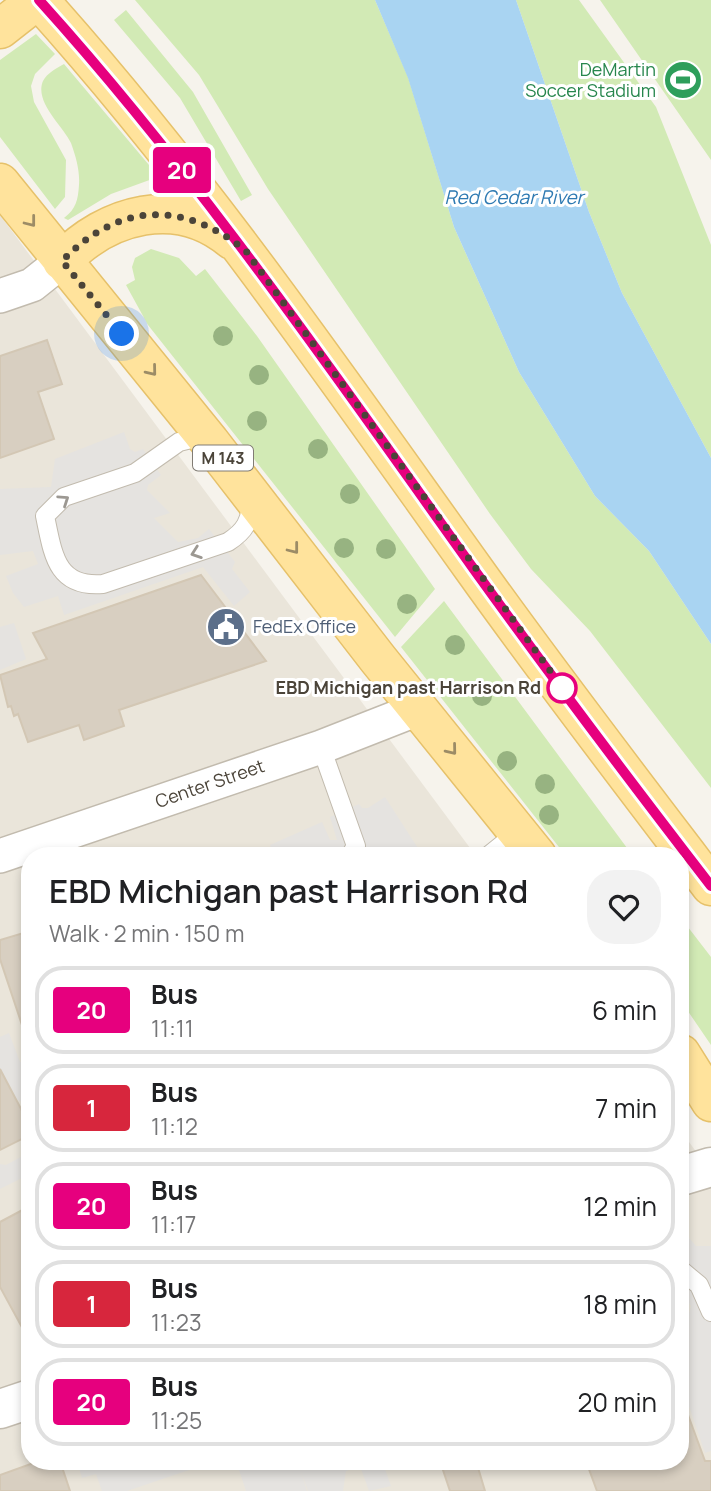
<!DOCTYPE html>
<html lang="en">
<head>
<meta charset="utf-8">
<style>
	:root { --surface:#fff; --page:#f2f2f2; --text:#202124; --muted:#757577; --line:#e0e0e0 }
	body { margin:0; font-family:Manrope,sans-serif; background:var(--page); color:var(--text); height:100vh; display:flex; flex-direction:column; font-size:26px; white-space:nowrap }
	* { box-sizing:border-box; margin:0 }
	p { font-size:23px; color:var(--muted) }
	.icon { flex:none; width:38px; height:38px; fill:none; stroke:currentColor; stroke-width:2; stroke-linecap:round; stroke-linejoin:round }
	.map { position:relative; flex:1; overflow:hidden }
	.sheet { position:absolute; left:21px; top:847px; width:668px; height:623px; display:flex; flex-direction:column; background:var(--surface); border-radius:28px; box-shadow:0 4px 10px #0003 }
	.sheet>* { flex:none }
	.badge { padding:0 14px; border-radius:5px; font-size:24px; line-height:46px }
	.you { position:absolute; width:35px; height:35px; margin:-18px; border:5px solid #fff; border-radius:50%; background:#1a73e8; box-shadow:0 0 0 10px #1a73e833 }
	.map>.badge { position:absolute; translate:-50% -50%; box-shadow:0 0 0 4px #fff }
	.round { display:grid; place-items:center; flex:none; width:74px; height:74px; border-radius:28px; background:var(--page) }
	.overview { display:flex; align-items:center; justify-content:space-between; height:119px; padding:0 28px }
	h1 { font-size:33px; font-weight:600; line-height:52px }
	ul { padding:0; list-style:none }
	li { display:flex; align-items:center; gap:21px; height:88px; margin:0 14px 10px; padding:0 14px; border:4px solid var(--line); border-radius:28px }
	li div { flex:1 }
	li b { display:block; font-size:26px }
	li em { font-style:normal }
	li .badge { min-width:77px; font-weight:700; text-align:center }
	.map>svg:first-child { display:block }
</style>
</head>
<body>
<div class="map">
<svg width="711" height="1491" viewBox="0 0 711 1491">
	<rect width="100%" height="100%" fill="#f6f3ec"/>
	<!-- residential -->
	<path fill="#eae5da" d="M0,215l476,641h-446v605h651v-330l30,41v319h-711z"/>
	<!-- green -->
	<path fill="#d2eab5" d="M135,0h240l33,77 46,150 65,145 76,124 54,55 62,93v144l-121,-157 -59,-62 -41,-55 -222,-325 -69,-114z
		M516,0h63l77,107 55,138v213l-89,-165 -33,-81z
		M600,0h111v160z
		M126,10l67,82 59,103 -11,6 -61,-103 -66,-78z
		M36,34l19,20 -20,20 -4,12 3,16 32,58 -1,37 -10,12 -55,-72v-77z
		M64,64l85,101 6,13 -44,16 -43,26 -4,-2c12,-9 14,-18 15,-33 1,-14 -3,-28 -8,-42 -8,-17 -37,-41 -28,-62 4,-8 14,-13 21,-17z
		M151,249l28,9 17,18 9,-7 52,67 178,253 -40,48 -247,-312 -22,-40 9,-5 -3,-13 3,-9z
		M444,601l189,255h-67l-165,-209z
		M681,918l30,39v88l-30,-44z"/>
	<!-- parking -->
	<path fill="#e5e3e0" d="M124,432l6,17 5,3 8,-3 18,26 -13,10 -1,5 23,23 -16,5 24,24 20,-4 11,-9 26,33 -3,7 18,23 -16,14 -31,-39 -139,48 -6,-19 -34,11 -11,-14 -7,-17 32,-12 -5,-13 -33,4v-66l51,-2 4,-28z
		M14,623l12,36 -26,11v-43z
		M385,797l38,59h-148l-5,-11 52,-23 8,18h7l-7,-23 29,-13 3,4h6z
		M9,1033l11,29 10,-4v52l-5,-8 -12,-3 -13,6v-68z
		M30,1152v40l-8,-14 -22,11v-25l6,1z
		M681,1229l15,17h15v205l-6,2 -24,-70v-65l8,-4 2,-8 -10,-15z
		M77,1461h112l3,8 -65,22h-25l-6,-17 -14,4z
		M236,1461h146l9,25 -22,5 -9,-25 -14,5 -3,20h-35l-7,-19 6,19h-61z"/>
	<!-- water -->
	<path fill="#a9d4f2" d="M375,0h141l73,212 33,81 89,165v186l-62,-93 -54,-55 -76,-124 -65,-145 -46,-149z"/>
	<!-- building -->
	<path fill="#d8cfc1" stroke="#d3c7b4" stroke-width="2" d="M47,340l15,44 -24,8 16,47 -54,19v-102z
		M201,575l65,86 -147,49 5,16 -40,14 -5,-15 -51,17 -10,-28 -4,2 -3,-10 -3,1 -8,-32 47,-16 -14,-26z
		M30,931v99l-6,1 -24,-72v-19z
		M0,1069l30,57v9l-30,15z
		M30,1206v136l-30,-55v-65z
		M684,1404l21,57h6v30h-114l-11,-30h95v-56z
		M39,1461h21l10,30h-70v-16z
		M440,1461h36l9,30h-35z"/>
	<g fill="none" stroke-linecap="round" stroke-linejoin="round">
		<defs>
			<path id="service" d="M207,441l-12,-3 -16,4 -44,31 -71,24 -19,19c8,38 11,72 58,68l125,-42c17,-11 23,-21 23,-42
				M321,747l35,99 -6,10
				M488,856l31,-25
				M681,1270l18,15 12,27"/>
			<path id="minor" d="M0,296l32,-11 30,-24
				M0,856l321,-109 97,-38"/>
			<path id="tertiary" d="M681,1176l30,-9
				M0,1409l30,-10"/>
			<path id="primary" d="M39,0c160,178 295,374 434,568 77,108 158,213 238,318
				M0,29l37,-29
				M0,183l210,259 168,217 159,197
				M62,261c45,-47 115,-67 170,-21
				M681,1054l30,48"/>
		</defs>
		<!-- service casing -->
		<use href="#service" stroke="#c2bbae" stroke-width="20"/>
		<!-- minor casing -->
		<use href="#minor" stroke="#c2bbae" stroke-width="36"/>
		<!-- tertiary casing -->
		<use href="#tertiary" stroke="#c2bbae" stroke-width="41"/>
		<!-- primary casing -->
		<use href="#primary" stroke="#e6c16a" stroke-width="41"/>
		<!-- service -->
		<use href="#service" stroke="#fff" stroke-width="18"/>
		<!-- minor -->
		<use href="#minor" stroke="#fff" stroke-width="33"/>
		<!-- tertiary -->
		<use href="#tertiary" stroke="#fff" stroke-width="38"/>
		<!-- primary -->
		<use href="#primary" stroke="#ffe39c" stroke-width="38"/>
	</g>
	<!-- trees -->
	<g fill="#97b381">
		<circle cx="223" cy="336" r="10"/>
		<circle cx="259" cy="375" r="10"/>
		<circle cx="257" cy="421" r="10"/>
		<circle cx="318" cy="449" r="10"/>
		<circle cx="350" cy="494" r="10"/>
		<circle cx="344" cy="548" r="10"/>
		<circle cx="386" cy="549" r="10"/>
		<circle cx="407" cy="604" r="10"/>
		<circle cx="455" cy="645" r="10"/>
		<circle cx="482" cy="696" r="10"/>
		<circle cx="507" cy="761" r="10"/>
		<circle cx="545" cy="784" r="10"/>
		<circle cx="549" cy="815" r="10"/>
	</g>
	<!-- one-way arrows -->
	<defs><path id="oneway-chevron" d="M-2-3.5L2.5 0L-2 3.5" fill="none" stroke-width="1.6" stroke-linecap="round" stroke-linejoin="round" transform="scale(1.75)"/></defs>
	<g stroke="#9c8c66">
		<use href="#oneway-chevron" transform="translate(31 222) rotate(52)"/>
		<use href="#oneway-chevron" transform="translate(152 371) rotate(51)"/>
		<use href="#oneway-chevron" transform="translate(294 549) rotate(52)"/>
		<use href="#oneway-chevron" transform="translate(452 750) rotate(51)"/>
	</g>
	<g stroke="#9c9892">
		<use href="#oneway-chevron" transform="translate(64 500) rotate(-34)"/>
		<use href="#oneway-chevron" transform="translate(196 553) rotate(161)"/>
	</g>
	<g fill="none" stroke-linecap="round" stroke-linejoin="round">
		<defs>
			<path id="line" d="M39,0c160,177 295,374 434,568 77,107 157,213 238,318"/>
		</defs>
		<!-- line casing -->
		<use href="#line" stroke="#fff" stroke-width="16"/>
		<!-- line -->
		<use href="#line" stroke="#e6007e" stroke-width="10"/>
		<!-- walk -->
		<path stroke="#4b4439" stroke-width="7" stroke-dasharray="0 12.6" d="M122,334l-60,-73c57,-59 122,-61 184,-10l321,443 -5,-6"/>
	</g>
	<!-- icons -->
	<defs>
		<symbol id="stadium-disc" viewBox="-11 -11 22 22"><circle r="9.5" fill="#2e9e5b" stroke="#fff"/><path d="M0-5a6.5 5 0 1 0 0 10a6.5 5 0 1 0 0-10ZM-3.5-1.8h7v3.6h-7Z" fill="#fff"/></symbol>
		<symbol id="civic-disc" viewBox="-11 -11 22 22"><circle r="9.5" fill="#5c6f8a" stroke="#fff"/><path d="M-.6-6.5H3V-4.5H.6V-3L4-1V1h2V6H-6V1h2V-1L-.6-3ZM-1.2 2.5V6h2.4V2.5Z" fill="#fff"/></symbol>
	</defs>
	<g fill-rule="evenodd">
		<use href="#stadium-disc" x="661" y="58" width="44" height="44"/>
		<use href="#civic-disc" x="204" y="605" width="44" height="44"/>
	</g>
	<!-- markers -->
	<circle fill="#fff" stroke="#e6007e" stroke-width="3.5" cx="562" cy="688" r="14"/>
	<g text-anchor="middle" stroke-width="6" stroke-linejoin="round" paint-order="stroke">
		<!-- shield labels -->
		<rect fill="#fff" stroke="#817c74" stroke-width="2" x="193" y="445.5" width="60" height="25" rx="5"/>
		<g font-size="16" font-weight="bold" fill="#4b4439">
			<text x="223" y="464">M 143</text>
		</g>
		<!-- leisure labels -->
		<g font-size="18" fill="#27864d" stroke="#fff" text-anchor="end">
			<text x="656" y="76">DeMartin<tspan x="656" dy="21">Soccer Stadium</tspan></text>
		</g>
		<!-- service labels -->
		<g font-size="18" fill="#4e5e75" stroke="#fff" text-anchor="start">
			<text x="253" y="633">FedEx Office</text>
		</g>
		<!-- stop labels -->
		<g font-size="18" font-weight="bold" fill="#4b4439" stroke="#fff" text-anchor="end">
			<text x="541" y="694">EBD Michigan past Harrison Rd</text>
		</g>
		<!-- street labels -->
		<g font-size="18" fill="#4b4439" stroke="#fff">
			<text transform="translate(210 784) rotate(-19)" y="6">Center Street</text>
		</g>
		<!-- water labels -->
		<g font-size="19" font-style="italic" fill="#2e7ab2" stroke="#fff">
			<text x="514" y="204">Red Cedar River</text>
		</g>
	</g>
</svg>
<div class="you" style="left:122px;top:334px"></div>
<b class="badge" style="left:182px;top:170px;background:#e6007e;color:#fff">20</b>
<section class="sheet">
<div class="overview"><div><h1>EBD Michigan past Harrison Rd</h1><p>Walk · 2 min · 150 m</p></div><a class="round"><svg class="icon" aria-label="heart" viewBox="0 0 24 24"><path d="M12 20l-8-8c-3-5 5-10 8-4 3-6 11-1 8 4z"/></svg></a></div>
<ul>
<li><span class="badge" style="background:#e6007e;color:#fff">20</span><div><b>Bus</b><p>11:11</p></div><em>6 min</em></li>
<li><span class="badge" style="background:#d7263d;color:#fff">1</span><div><b>Bus</b><p>11:12</p></div><em>7 min</em></li>
<li><span class="badge" style="background:#e6007e;color:#fff">20</span><div><b>Bus</b><p>11:17</p></div><em>12 min</em></li>
<li><span class="badge" style="background:#d7263d;color:#fff">1</span><div><b>Bus</b><p>11:23</p></div><em>18 min</em></li>
<li><span class="badge" style="background:#e6007e;color:#fff">20</span><div><b>Bus</b><p>11:25</p></div><em>20 min</em></li>
</ul>
</section>
</div>
</body>
</html>
